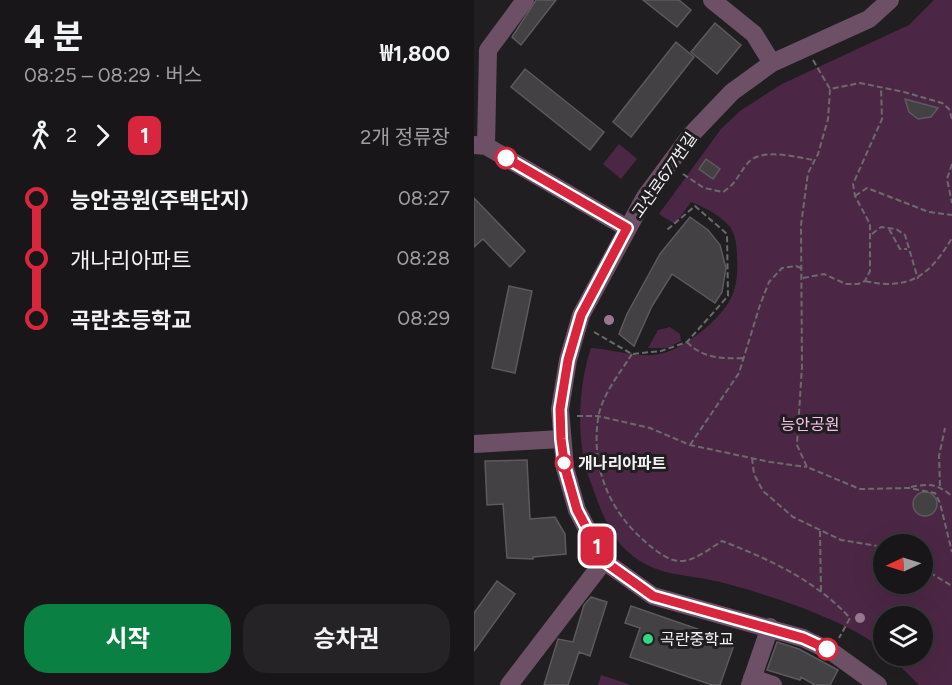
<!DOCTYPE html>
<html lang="ko">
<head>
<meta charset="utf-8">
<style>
	:root { --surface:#181618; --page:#252325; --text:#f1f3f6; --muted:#9f9fa2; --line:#363537; --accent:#0b8043 }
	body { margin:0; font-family:Figtree,"Noto Sans KR",sans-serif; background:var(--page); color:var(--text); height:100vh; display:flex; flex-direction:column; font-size:22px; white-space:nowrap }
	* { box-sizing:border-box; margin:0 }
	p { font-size:20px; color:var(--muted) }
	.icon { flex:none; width:33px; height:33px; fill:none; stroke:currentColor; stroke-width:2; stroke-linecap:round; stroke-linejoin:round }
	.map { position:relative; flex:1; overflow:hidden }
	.sheet { display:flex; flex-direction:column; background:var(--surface); width:474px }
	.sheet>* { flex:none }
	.badge { padding:0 12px; border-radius:9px; font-size:21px; line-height:39px }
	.needle { width:39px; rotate:266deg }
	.tools { position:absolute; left:399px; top:534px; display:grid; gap:12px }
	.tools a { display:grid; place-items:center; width:60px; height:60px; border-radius:50%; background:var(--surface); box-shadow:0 6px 24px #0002,0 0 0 2px var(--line); font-size:30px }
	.map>.badge { position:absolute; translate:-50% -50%; box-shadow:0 0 0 3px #fff }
	.legs { display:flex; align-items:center; gap:9px; height:66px; padding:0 24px; font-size:20px }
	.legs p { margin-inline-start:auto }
	.headline { display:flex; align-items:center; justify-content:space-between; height:102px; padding:0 24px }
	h1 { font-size:33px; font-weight:700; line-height:45px }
	.button { display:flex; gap:12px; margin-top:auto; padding:12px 24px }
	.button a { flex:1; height:69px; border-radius:24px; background:var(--accent); color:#fff; font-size:24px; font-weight:700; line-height:69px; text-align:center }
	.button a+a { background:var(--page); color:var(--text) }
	ul { padding:0 24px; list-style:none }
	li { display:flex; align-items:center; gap:21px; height:60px; font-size:22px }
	li i { display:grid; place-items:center; width:9px; height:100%; margin:0 8px; background:currentColor }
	li i::after { content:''; width:15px; height:15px; margin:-8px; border:4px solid; border-radius:50%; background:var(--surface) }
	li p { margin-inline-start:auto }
	li:first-child i { background:linear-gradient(#0000 50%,currentColor 0) }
	li:last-child i { background:linear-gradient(currentColor 50%,#0000 0) }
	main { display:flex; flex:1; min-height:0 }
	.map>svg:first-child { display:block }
</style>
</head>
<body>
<main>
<section class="sheet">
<div class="headline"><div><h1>4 분</h1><p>08:25 – 08:29 · 버스</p></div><b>₩1,800</b></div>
<div class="legs"><svg class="icon" aria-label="walk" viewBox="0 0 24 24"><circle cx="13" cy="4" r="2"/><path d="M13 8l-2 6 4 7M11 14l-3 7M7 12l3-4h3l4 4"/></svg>2<svg class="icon" aria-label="forward" viewBox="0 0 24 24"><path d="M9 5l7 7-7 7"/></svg><b class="badge" style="background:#d7263d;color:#fff">1</b><p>2개 정류장</p></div>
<ul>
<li><i style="color:#d7263d"></i><b>능안공원(주택단지)</b><p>08:27</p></li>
<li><i style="color:#d7263d"></i><span>개나리아파트</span><p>08:28</p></li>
<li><i style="color:#d7263d"></i><b>곡란초등학교</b><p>08:29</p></li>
</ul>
<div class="button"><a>시작</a><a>승차권</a></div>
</section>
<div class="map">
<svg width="478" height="685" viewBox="0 0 478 685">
	<rect width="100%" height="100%" fill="#201e20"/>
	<!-- green -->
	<path fill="#4c2745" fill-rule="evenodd" d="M460,0h18v685h-33l-29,-29h32v-40h-38l-1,34c-33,-29 -119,-57 -163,-68 -36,-9 -63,-4 -93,-31 -19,-17 -29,-49 -38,-73 -13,-36 -11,-93 2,-130 24,1 49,12 73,5 23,-7 56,-33 67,-55 6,-12 7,-27 6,-40 0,-10 -1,-23 -7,-31 -10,-12 -24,-19 -39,-25l-16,22 -16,-10 62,-85 19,-18 42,-27 127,-59zM410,544h38v40h-38z
		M145,144l18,15 -16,20 -18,-15z
		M196,327l10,7 1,7 -14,7h-19l10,-18z
		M127,675l30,10h-33z"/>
	<!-- building -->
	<path fill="#434143" stroke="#5d5a5c" stroke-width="1.5" d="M62,0h20l-35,45 -9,-8z
		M169,0h36l12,10 -14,17z
		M241,23l26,22 -24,29 -26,-22z
		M202,42l18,15 -63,80 -18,-15z
		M51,69l79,63 -14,18 -79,-63z
		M431,99l33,9 -7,9 -13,2 -9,-7z
		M232,159l14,10 -7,10 -14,-10z
		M0,198l51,53 -15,16 -27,-28 -9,8z
		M216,217l18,13 12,15 6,23 -4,24 -7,11 -43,-29 -20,32 -18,40 -15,-12 8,-20 33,-60z
		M35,286l23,5 -17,82 -23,-5z
		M53,460l3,59 25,-2 10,17 1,20 -33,3v2l-26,-1 -4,-54 -16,1 -2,-44z
		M439 504a12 12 0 1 1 24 0a12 12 0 1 1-24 0Z
		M23,581l18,13 -41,57v-38z
		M117,597l16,5 -17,54 -11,-4 -11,33h-24l14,-46 15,3 11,-37z
		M157,606l104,36 -15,43h-8l-82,-28 10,-29 -15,-5z
		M303,642l22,7 39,21 -8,15h-15l-14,-8 -1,3 -33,-10z"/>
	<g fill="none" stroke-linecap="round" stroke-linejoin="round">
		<!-- path -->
		<path stroke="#6c6a6b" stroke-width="2" stroke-dasharray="6 3" stroke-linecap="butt" d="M339,60l17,29
			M478,119l-3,-10 -7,-6 -38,-11 -44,-9 -30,6 -2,30 -10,35 -10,19 -7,52 1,141 -5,79 10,22 53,22 49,-1 26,5 5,10 12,49
			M478,164l-5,15 5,24
			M209,174l21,14 19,4c13,-8 15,-17 24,-28 13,-17 48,-7 67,-4
			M381,196l12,-8 62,24 23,3
			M415,229l11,20h7
			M398,234l9,-7 15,2 9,6 13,44
			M329,278l21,-4 22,10h12l7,-3 5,-10v-47l-15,-28 -2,-12 29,-65 -1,-32
			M391,281c45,10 65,-6 87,-43
			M120,332l38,22 29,-3 26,-9 41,-46 -1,-62 -32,-28 -28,24
			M213,342c15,16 35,17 56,16
			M158,354c-12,19 -31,42 -34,65 -7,50 12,94 51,126 9,7 19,16 32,16 13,0 30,-13 41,-20 47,18 93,39 128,77l-11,20
			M103,416h21l52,12 40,17 80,17 37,5
			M216,445l49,-72 21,-68 9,-23 13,-14 14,-2 7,3
			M278,458l2,16 9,17 30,26 48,23 43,7
			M466,486l-1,-30 6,-28
			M437,487c19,-4 26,-3 41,9
			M346,531l1,60
			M448,568l30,18"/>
		<!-- minor -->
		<path stroke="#6d5066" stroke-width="18" d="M238,0l42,34 18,29
			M0,145l12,1 141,82
			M12,146l2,-96 37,-50
			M0,444l87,-5
			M278,678l21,7
			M35,685l95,-124
			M276,685l20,-58
			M404,685l-46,-33 -29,-14 -150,-42 -49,-35 -27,-51 -12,-42 -5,-59 8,-49 13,-45 64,-118 45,-61 42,-44 40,-29 97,-44 21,-19"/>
	</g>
	<!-- trees -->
	<g fill="#987891">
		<circle cx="135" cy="320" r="5"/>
		<circle cx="386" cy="618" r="5"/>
	</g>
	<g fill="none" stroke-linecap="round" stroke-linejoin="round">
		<defs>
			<path id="line-1" d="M32,158l121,70 -46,87 -13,45 -8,49 1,30 4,29 12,42 27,51 49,35 150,42 24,11"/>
		</defs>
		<!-- line-1 casing -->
		<use href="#line-1" stroke="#fff" stroke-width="14"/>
		<!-- line-1 -->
		<use href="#line-1" stroke="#d7263d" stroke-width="9"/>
	</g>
	<!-- markers -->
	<g fill="#fff" stroke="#d7263d" stroke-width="3">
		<circle cx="32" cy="158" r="10"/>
		<circle cx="90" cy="463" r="8"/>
		<circle cx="353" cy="649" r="10"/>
	</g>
	<circle fill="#31d882" stroke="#201e20" stroke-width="2" cx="174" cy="639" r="6"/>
	<g text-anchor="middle" stroke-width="6" stroke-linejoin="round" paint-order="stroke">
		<!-- street labels -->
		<g font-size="16" fill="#f4f2f3" stroke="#201e20">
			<text transform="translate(190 175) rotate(-55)" y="6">고산로677번길</text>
		</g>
		<!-- park labels -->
		<g font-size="16" fill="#fbc1ed" stroke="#201e20">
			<text x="336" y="430">능안공원</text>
		</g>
		<!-- stop labels -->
		<g font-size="16" font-weight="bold" fill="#f4f2f3" stroke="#201e20" text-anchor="start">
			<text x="104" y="469">개나리아파트</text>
		</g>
		<!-- poi labels -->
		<g font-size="16" fill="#f4f2f3" stroke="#201e20" text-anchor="start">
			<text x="186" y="645">곡란중학교</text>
		</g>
	</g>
</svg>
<div class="tools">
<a><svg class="needle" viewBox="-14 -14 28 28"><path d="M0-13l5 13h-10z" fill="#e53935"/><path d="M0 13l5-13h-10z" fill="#9f9fa2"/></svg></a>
<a><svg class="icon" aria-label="layers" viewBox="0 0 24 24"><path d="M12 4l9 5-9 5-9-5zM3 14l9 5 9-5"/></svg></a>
</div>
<b class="badge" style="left:123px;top:546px;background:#d7263d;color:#fff">1</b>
</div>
</main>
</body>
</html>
